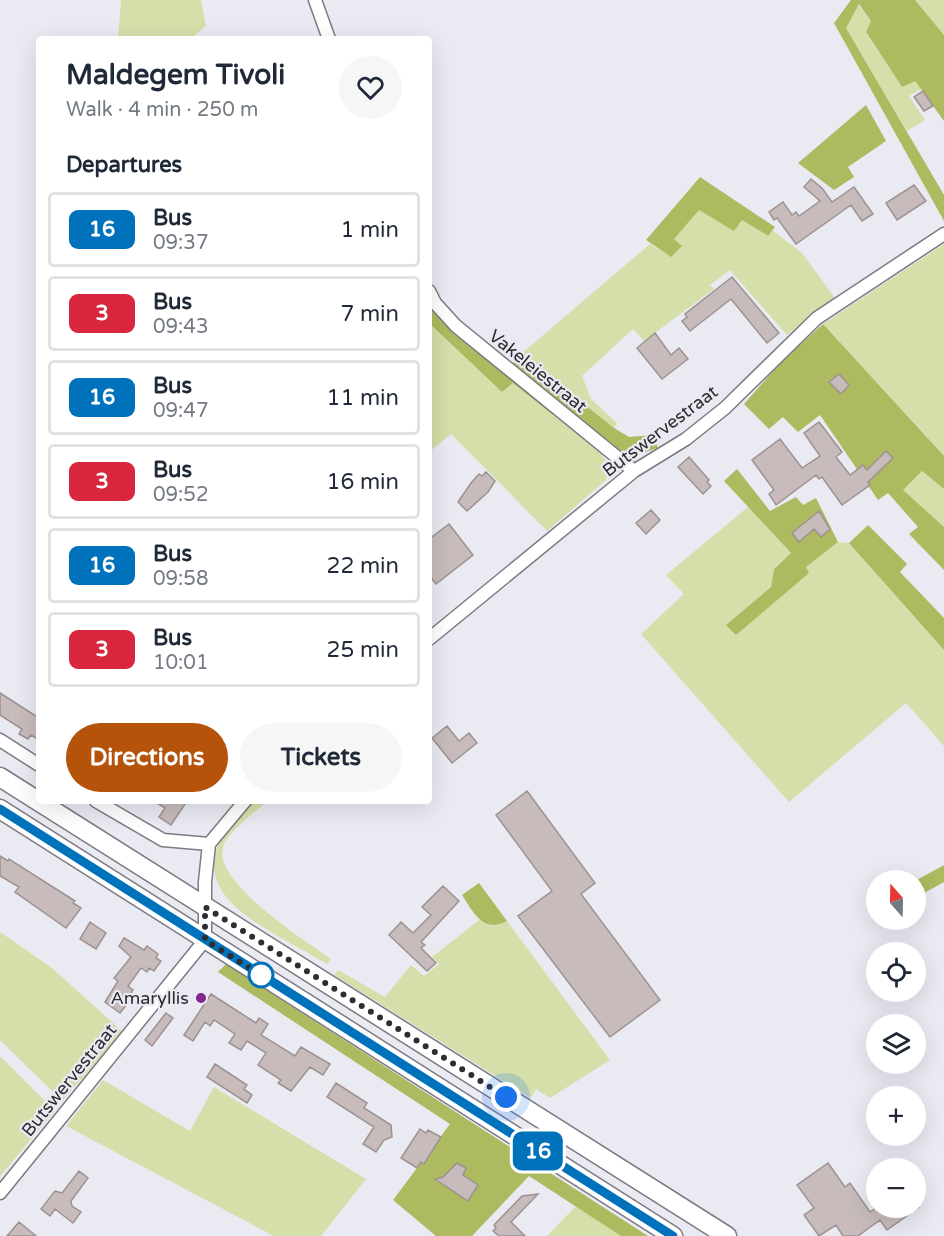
<!DOCTYPE html>
<html lang="en">
<head>
<meta charset="utf-8">
<style>
	:root { --surface:#fff; --page:#f6f6f7; --text:#1f2937; --muted:#747a83; --line:#e0e1e3; --accent:#b45309 }
	body { margin:0; font-family:"Varela Round",sans-serif; background:var(--page); color:var(--text); height:100vh; display:flex; flex-direction:column; font-size:22px; white-space:nowrap }
	* { box-sizing:border-box; margin:0 }
	p { font-size:20px; color:var(--muted) }
	.icon { flex:none; width:33px; height:33px; fill:none; stroke:currentColor; stroke-width:2; stroke-linecap:round; stroke-linejoin:round }
	.map { position:relative; flex:1; overflow:hidden }
	.sheet { position:absolute; left:36px; top:36px; width:396px; height:768px; display:flex; flex-direction:column; background:var(--surface); border-radius:6px; box-shadow:0 6px 24px #0002 }
	.sheet>* { flex:none }
	.badge { padding:0 12px; border-radius:9px; font-size:21px; line-height:39px }
	.needle { width:39px; rotate:340deg }
	.buttons { position:absolute; left:866px; top:870px; display:grid; gap:12px }
	.buttons a { display:grid; place-items:center; width:60px; height:60px; border-radius:50%; background:var(--surface); box-shadow:0 6px 24px #0002; font-size:30px }
	.you { position:absolute; width:30px; height:30px; margin:-15px; border:4px solid #fff; border-radius:50%; background:#1a73e8; box-shadow:0 0 0 9px #1a73e833 }
	.map>.badge { position:absolute; translate:-50% -50%; box-shadow:0 0 0 3px #fff }
	h2 { padding:0 30px; font-size:22px; line-height:54px }
	.round { display:grid; place-items:center; flex:none; width:63px; height:63px; border-radius:32px; background:var(--page) }
	.headline { display:flex; align-items:center; justify-content:space-between; height:102px; padding:0 30px }
	h1 { font-size:28px; font-weight:800; line-height:45px }
	.cta { display:flex; gap:12px; margin-top:auto; padding:12px 30px }
	.cta a { flex:1; height:69px; border-radius:36px; background:var(--accent); color:#fff; font-size:24px; font-weight:800; line-height:69px; text-align:center }
	.cta a+a { background:var(--page); color:var(--text) }
	ul { padding:0; list-style:none }
	li { display:flex; align-items:center; gap:18px; height:75px; margin:0 12px 9px; padding:0 18px; border:3px solid var(--line); border-radius:6px }
	li div { flex:1 }
	li b { display:block; font-size:22px }
	li em { font-style:normal }
	li .badge { min-width:66px; font-weight:700; text-align:center }
	.map>svg:first-child { display:block }
</style>
</head>
<body>
<div class="map">
<svg width="944" height="1236" viewBox="0 0 944 1236">
	<rect width="100%" height="100%" fill="#eaeaf3"/>
	<!-- green -->
	<path fill="#d5dfa9" d="M121,0h80l5,26 -16,13h-72z
		M915,0h29v35z
		M858,4l13,17 -5,12 36,54 12,-7 7,9 -12,7 16,24 -18,11 -61,-103z
		M699,210l35,20 8,-10 25,16 5,-6 30,23 33,45 -48,37 -57,-65 -20,15 4,4 -70,52 -11,-12 -51,47 9,23 26,24 -3,5 -93,-74 129,-110 21,13 2,-18z
		M944,244v212l-121,-132z
		M429,323l73,69 11,-9 86,68c9,11 11,16 7,29l-59,51 -96,-97 -22,18z
		M922,471l22,18v38l-42,-37z
		M748,507l43,46 -17,15 -3,19 -45,38 112,-83 11,1 95,107v96l-38,-43 -117,99 -148,-168 43,-40 -18,-19z
		M254,801h14c-12,10 -41,32 -45,46 -10,36 83,94 108,112l-4,5c-69,-41 -170,-77 -73,-163z
		M479,920c10,7 17,7 28,1l103,139 -60,38 -14,-9 -5,9 -197,-123 4,-5 47,27 26,-32 13,11 15,-12 -7,-7z
		M0,932l52,36 71,64 -61,69 -62,-61z
		M0,1056l55,55 -55,65z
		M103,1080l87,51 24,-44 152,92 -45,57h-47l-208,-110z
		M576,1206l45,30h-74z"/>
	<!-- forest -->
	<path fill="#adba5f" d="M851,0h64l29,35v86l-29,-40 -13,6 -36,-55 5,-11 -12,-17 -13,24 98,167v26l-110,-198z
		M866,105l20,36 -38,26 6,10 -20,13 -36,-27z
		M700,177l75,50 -7,9 -26,-16 -8,11 -35,-21 -25,29 8,7 -11,11 -25,-17z
		M429,307l75,66 17,-19 93,74 15,9 24,-2 5,13 -30,10 -65,-52 -10,9 -40,-32 -11,9 -73,-69z
		M823,324l121,132v33l-22,-18 -19,19 41,37v43l-35,-36 9,-7 -30,-34 -10,7 -58,-85 -22,17 -15,-15 -14,12 -25,-25 38,-43z
		M737,469l33,42 26,-14 7,8 13,-7 22,44 -32,25 3,6 -73,62 -10,-10 45,-38 3,-18 17,-16 -67,-72z
		M868,525l39,39 -7,8 44,46v32l-95,-107z
		M944,865v17l-29,16v-17z
		M479,883l28,38c-24,13 -33,-8 -45,-26z
		M226,964l422,272h-27l-92,-60 -57,60h-36l-43,-36 57,-76 -232,-152z"/>
	<!-- building -->
	<path fill="#c7bcbb" stroke="#9d9291" stroke-width="1.5" d="M923,91l10,15 -9,5 -10,-14z
		M811,179l11,9 10,14 22,-15 19,27 -11,7 -11,-16 -55,39 -19,-26 -3,2 -5,-8 14,-10 9,13 4,-3 3,4 21,-15 -16,-14z
		M914,185l12,16 -29,19 -11,-17z
		M732,277l47,56 -12,10 -36,-44 -41,32 -8,-10 5,-4 -2,-3z
		M655,333l16,22 8,-7 9,11 -26,20 -25,-31z
		M839,374l10,11 -8,9 -12,-12z
		M819,422l23,30 -6,5 14,18 13,-10 4,5 19,-19 7,7 -25,24 2,3 -28,20 -20,-28 -3,2 -3,-4 -40,30 -7,-11 5,-4 -22,-30 28,-21 22,29 18,-12 -16,-23z
		M689,457l20,23 -2,2 4,4 -8,8 -25,-27z
		M486,472l9,9 -7,11 -21,19 -9,-9 13,-19 8,-9 3,2z
		M651,510l9,10 -14,14 -10,-11z
		M819,511l11,18 -9,8 -7,-8 -15,13 -7,-9z
		M449,524l24,31 -37,29 -7,-9v-36z
		M0,693l39,25v22l-8,-5 -3,4 -9,-5 3,-5 -22,-14z
		M447,726l12,15 10,-8 8,10 -25,20 -20,-25z
		M527,791l68,92 -14,11 79,106 -50,37 -92,-121 34,-25 -56,-76z
		M154,801h33l-16,24 -12,-8 6,-9z
		M0,856l8,5 1,-2 66,42 -2,2 8,5 -15,20 -51,-36 4,-5 -19,-11z
		M443,886l16,15 -38,41 4,3 -4,3 15,15 -9,8 -38,-36 12,-13 12,11 18,-18 -9,-8z
		M90,922l16,11 -10,16 -16,-10z
		M124,938l20,12 3,-4 11,8 -2,4 5,3 -7,10 -5,-3 -2,4 -6,-4 -13,18 5,4 -4,7 2,2 -11,14 -15,-11 13,-21 -4,-3 17,-21 -12,-11z
		M211,994l45,29 3,-5 9,6 -7,11 34,21 6,-9 29,17 -7,11 -13,-8 -19,24 -13,-8 3,-3 -23,-15 8,-12 -19,-12 -6,9 -12,-7 6,-9 -21,-14 -4,6 -5,-4 -12,19 -9,-6z
		M166,1013l7,5 -21,28 -7,-6z
		M215,1064l32,21 -3,4 8,6 -5,8 -40,-26z
		M336,1083l31,20 -3,5 27,17 1,12 -8,3 -8,12 -13,-8 11,-17 -47,-30z
		M420,1129l6,4 2,-3 13,7 -17,27 -3,-2 -4,6 -16,-10z
		M457,1163l9,5 -3,7 15,10 -10,16 -33,-22 8,-2z
		M828,1163l17,24 5,-4 20,29 6,-4h42l-31,22 -7,-10 -22,16h-15l-7,-11 -17,11 -15,-21 10,-7 -17,-23z
		M79,1171l9,7 -17,23 1,5 9,6 -8,11 -18,-14 -5,7 -9,-7 14,-18 7,2z
		M538,1194l-27,28 14,14h-26l-6,-5 3,-3 -2,-3 28,-29z
		M19,1222l17,14h-29z"/>
	<g fill="none" stroke-linecap="round" stroke-linejoin="round">
		<defs>
			<path id="minor" d="M315,0l14,39
				M429,291l6,12 21,23 178,145
				M429,639l205,-168 52,-32 39,-31 92,-90 127,-84
				M0,740l39,25
				M96,801l67,39 46,4
				M0,1193l205,-253v-58l4,-38 36,-43"/>
			<path id="primary" d="M0,777l727,459
				M0,809l673,427"/>
		</defs>
		<!-- minor casing -->
		<use href="#minor" stroke="#7b7a83" stroke-width="15"/>
		<!-- primary casing -->
		<use href="#primary" stroke="#7b7a83" stroke-width="21"/>
		<!-- minor -->
		<use href="#minor" stroke="#fff" stroke-width="12"/>
		<!-- primary -->
		<use href="#primary" stroke="#fff" stroke-width="18"/>
	</g>
	<g fill="none" stroke-linecap="round" stroke-linejoin="round">
		<defs>
			<path id="line" d="M0,809l673,427"/>
		</defs>
		<!-- line casing -->
		<use href="#line" stroke="#fff" stroke-width="14"/>
		<!-- line -->
		<use href="#line" stroke="#0072bc" stroke-width="9"/>
		<!-- walk -->
		<path stroke="#2e2d31" stroke-width="6" stroke-dasharray="0 10.8" d="M261,975l3,2 -59,-37v-33l301,190"/>
	</g>
	<!-- markers -->
	<circle fill="#fff" stroke="#0072bc" stroke-width="3" cx="261" cy="975" r="12"/>
	<circle fill="#822692" stroke="#eaeaf3" stroke-width="2" cx="201" cy="998" r="6"/>
	<g text-anchor="middle" stroke-width="4.5" stroke-linejoin="round" paint-order="stroke">
		<!-- street labels -->
		<g font-size="18" fill="#2e2d31" stroke="#eaeaf3">
			<text transform="translate(538 371) rotate(39)" y="6">Vakeleiestraat</text>
			<text transform="translate(660 431) rotate(-37)" y="6">Butswervestraat</text>
			<text transform="translate(69 1080) rotate(-51)" y="6">Butswervestraat</text>
		</g>
		<!-- poi labels -->
		<g font-size="18" fill="#2e2d31" stroke="#eaeaf3" text-anchor="end">
			<text x="189" y="1004">Amaryllis</text>
		</g>
	</g>
</svg>
<div class="buttons">
<a><svg class="needle" viewBox="-14 -14 28 28"><path d="M0-13l5 13h-10z" fill="#e53935"/><path d="M0 13l5-13h-10z" fill="#747a83"/></svg></a>
<a><svg class="icon" aria-label="locate" viewBox="0 0 24 24"><circle cx="12" cy="12" r="6"/><path d="M12 2v4M12 18v4M2 12h4M18 12h4"/></svg></a>
<a><svg class="icon" aria-label="layers" viewBox="0 0 24 24"><path d="M12 4l9 5-9 5-9-5zM3 14l9 5 9-5"/></svg></a>
<a>+</a>
<a>−</a>
</div>
<div class="you" style="left:506px;top:1097px"></div>
<b class="badge" style="left:538px;top:1151px;background:#0072bc;color:#fff">16</b>
<section class="sheet">
<div class="headline"><div><h1>Maldegem Tivoli</h1><p>Walk · 4 min · 250 m</p></div><a class="round"><svg class="icon" aria-label="heart" viewBox="0 0 24 24"><path d="M12 20l-8-8c-3-5 5-10 8-4 3-6 11-1 8 4z"/></svg></a></div>
<h2>Departures</h2>
<ul>
<li><span class="badge" style="background:#0072bc;color:#fff">16</span><div><b>Bus</b><p>09:37</p></div><em>1 min</em></li>
<li><span class="badge" style="background:#d7263d;color:#fff">3</span><div><b>Bus</b><p>09:43</p></div><em>7 min</em></li>
<li><span class="badge" style="background:#0072bc;color:#fff">16</span><div><b>Bus</b><p>09:47</p></div><em>11 min</em></li>
<li><span class="badge" style="background:#d7263d;color:#fff">3</span><div><b>Bus</b><p>09:52</p></div><em>16 min</em></li>
<li><span class="badge" style="background:#0072bc;color:#fff">16</span><div><b>Bus</b><p>09:58</p></div><em>22 min</em></li>
<li><span class="badge" style="background:#d7263d;color:#fff">3</span><div><b>Bus</b><p>10:01</p></div><em>25 min</em></li>
</ul>
<div class="cta"><a>Directions</a><a>Tickets</a></div>
</section>
</div>
</body>
</html>
